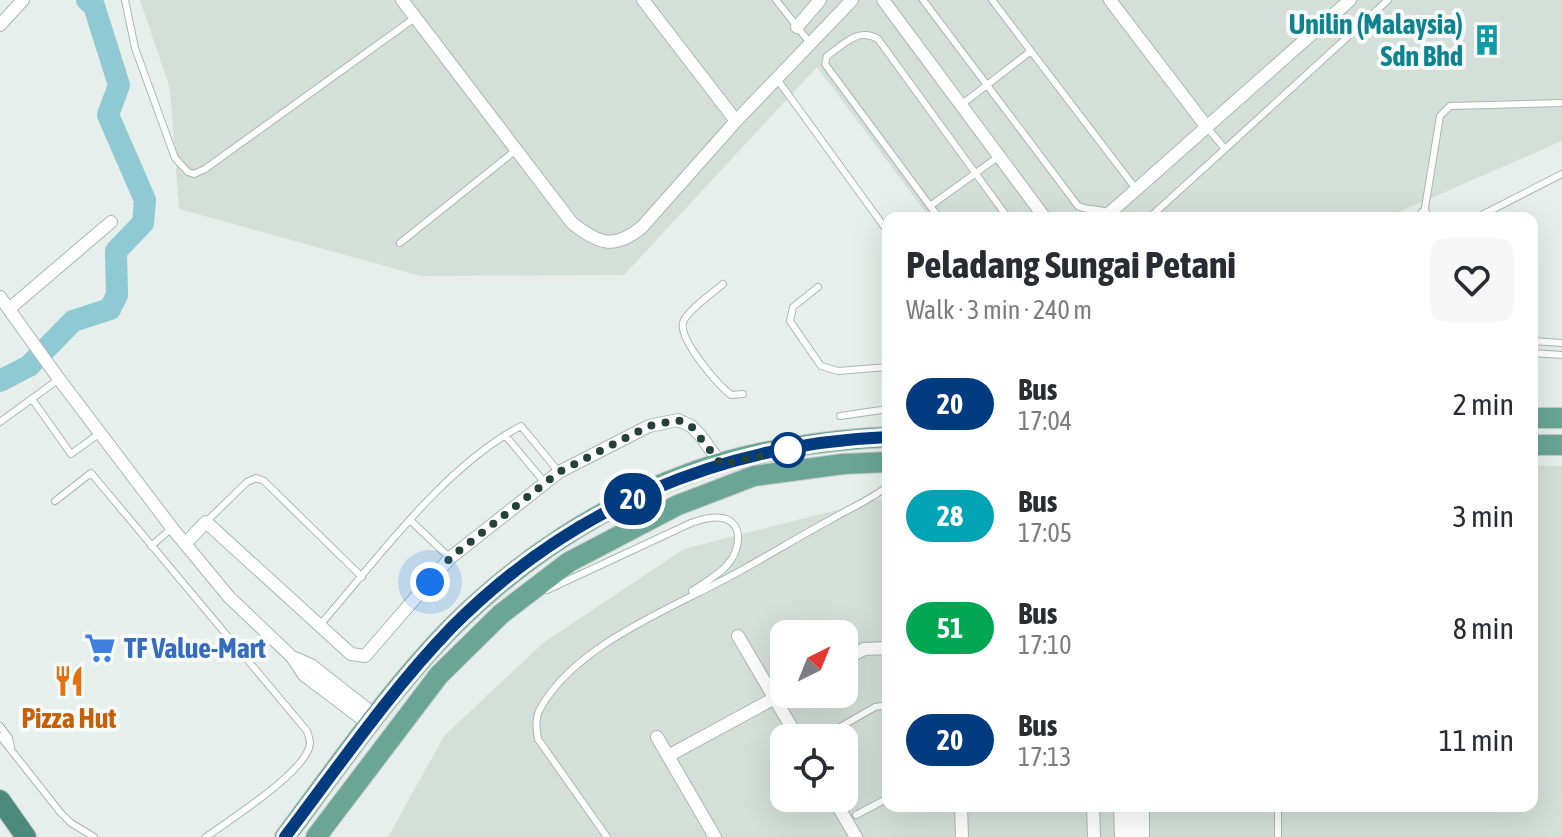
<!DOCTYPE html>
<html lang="en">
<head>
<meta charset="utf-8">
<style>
	:root { --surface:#fff; --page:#f7f7f7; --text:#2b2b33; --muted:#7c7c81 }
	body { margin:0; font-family:"Asap Condensed",sans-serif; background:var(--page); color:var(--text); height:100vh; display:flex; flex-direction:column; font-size:30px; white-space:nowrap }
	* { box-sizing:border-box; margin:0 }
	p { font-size:26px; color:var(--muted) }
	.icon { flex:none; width:44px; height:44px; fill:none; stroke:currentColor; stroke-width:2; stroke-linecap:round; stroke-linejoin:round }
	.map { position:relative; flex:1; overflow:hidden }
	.sheet { position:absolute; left:882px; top:212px; width:656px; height:600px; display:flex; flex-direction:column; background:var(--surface); border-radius:16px; box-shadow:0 8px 32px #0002 }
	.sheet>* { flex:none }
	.badge { padding:0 16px; border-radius:26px; font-size:28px; line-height:52px }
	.needle { width:52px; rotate:43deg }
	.fabs { position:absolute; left:770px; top:620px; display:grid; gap:16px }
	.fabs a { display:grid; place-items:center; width:88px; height:88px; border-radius:16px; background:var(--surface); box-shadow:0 8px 32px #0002; font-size:40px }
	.you { position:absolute; width:40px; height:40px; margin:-20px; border:6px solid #fff; border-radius:50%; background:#1a73e8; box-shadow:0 0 0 12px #1a73e833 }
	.map>.badge { position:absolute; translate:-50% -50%; box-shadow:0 0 0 4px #fff }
	.round { display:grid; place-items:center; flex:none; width:84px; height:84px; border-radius:16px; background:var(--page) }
	.head { display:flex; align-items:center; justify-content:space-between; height:136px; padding:0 24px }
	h1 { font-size:38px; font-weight:700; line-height:60px }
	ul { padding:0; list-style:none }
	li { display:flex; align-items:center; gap:24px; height:112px; padding:0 24px }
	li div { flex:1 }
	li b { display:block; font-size:30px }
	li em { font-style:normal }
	li .badge { min-width:88px; font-weight:700; text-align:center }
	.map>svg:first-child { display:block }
</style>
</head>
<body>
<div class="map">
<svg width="1562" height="837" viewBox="0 0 1562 837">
	<rect width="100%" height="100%" fill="#e6efeb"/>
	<!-- built -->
	<path fill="#d4dfda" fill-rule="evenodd" d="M140,0h1422v141l-161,70 -5,7h-466l-113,-151 -193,208 -203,1 -242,-67 -9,-120z
		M1532,466h30v371h-1174l56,-101 99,-93 141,-94 204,-52v309h644zM784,634h60v60h-60zM784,738h60v60h-60z"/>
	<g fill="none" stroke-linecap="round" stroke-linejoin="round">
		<!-- river -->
		<path stroke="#8ec9d4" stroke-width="22" d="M0,381l29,-15 44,-45 37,-12 7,-14 -1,-44 27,-28 2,-23 -37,-85 11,-30 -25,-79 -7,-6"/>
		<defs>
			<path id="service" d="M125,0l10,48 40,110 13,14 6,2 11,-5 211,-152
				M776,0l34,43
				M923,0l155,206c10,5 19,2 29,6
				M992,0l144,189
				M777,79l111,153
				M961,105l70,-54
				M1225,149l163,-149
				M930,206l68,-49
				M1424,214l16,-98 10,-10 112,-3
				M939,218l-114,-154 2,-8c17,-12 32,-29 51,-17l130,179
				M1149,218l76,-69 -19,-23
				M1476,218l86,-44
				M400,243l116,-93
				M723,284c-9,8 -38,28 -40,39 -4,17 35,62 48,72l12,-1
				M818,287l-25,20 -3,14 31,45 17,5 50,-4
				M1532,341l30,2
				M1532,353l30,2
				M32,399l39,55 29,-21
				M840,416l48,-7
				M0,422l59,-43
				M505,435l40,48
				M55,501l36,-28 216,258c1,4 3,8 3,12 -1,27 -82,78 -104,94
				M410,520l40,38
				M206,522l41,-40 9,-4 8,3 98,96
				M151,546l21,-18
				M547,590l144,-67c9,-3 20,-7 31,-5 23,4 18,33 6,46 -9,11 -24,19 -36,27
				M319,626c59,-67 123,-158 202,-200l37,45
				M0,726l9,12 2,9
				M0,736l60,76 11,11 23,14
				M821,738l54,-31 13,-2
				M1278,806v31
				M856,815l32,-17
				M607,837l-69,-98c-2,-10 -3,-21 2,-30 34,-63 128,-99 189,-132 34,-18 67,-39 101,-57 20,-12 39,-19 58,-34"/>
			<path id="minor" d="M402,0l170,223c27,21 42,27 70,4l94,-106 116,-121
				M643,0l93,121
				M883,0l162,218
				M1110,0l96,126
				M0,25l23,-25
				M797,27l23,-27
				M1104,218l246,-218
				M1422,218l2,-4
				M0,297l59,82 113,149 57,69 63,60 12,18 66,50
				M9,309l102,-87
				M185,544l21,-22 145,132 14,2 85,-98 109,-86 90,-46 29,-6 13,6 9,9 21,29
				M738,636l60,102
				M292,657l19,8 65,51
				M844,660l20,-11 24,-1
				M657,737l58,100
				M668,756l116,-63
				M833,798l23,39
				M961,806l1,31
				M1093,806l1,31"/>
			<path id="secondary" d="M1123,806l1,31
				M1140,806v31"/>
			<path id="primary" d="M1532,418h30
				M1532,445h30
				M285,837c53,-71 105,-147 167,-210 68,-68 153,-124 244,-156 58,-21 131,-31 192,-34
				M316,837l123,-162 62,-61 68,-52 109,-57 76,-29 89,-12 45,-2"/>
			<path id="trunk" d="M0,800l26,37"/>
		</defs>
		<!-- service casing -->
		<use href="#service" stroke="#a8b8b2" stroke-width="8"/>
		<!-- minor casing -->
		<use href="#minor" stroke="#a8b8b2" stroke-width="14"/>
		<!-- secondary casing -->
		<use href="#secondary" stroke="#a4bbb3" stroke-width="20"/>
		<!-- primary casing -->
		<use href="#primary" stroke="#c2cac8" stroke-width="22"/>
		<!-- trunk casing -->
		<use href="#trunk" stroke="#c2cac8" stroke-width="22"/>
		<!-- service -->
		<use href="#service" stroke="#fff" stroke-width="6"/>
		<!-- minor -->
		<use href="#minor" stroke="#fff" stroke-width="12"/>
		<!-- secondary -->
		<use href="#secondary" stroke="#fff" stroke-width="18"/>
		<!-- primary -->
		<use href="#primary" stroke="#6aa596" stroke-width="20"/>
		<!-- trunk -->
		<use href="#trunk" stroke="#4c8a7c" stroke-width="20"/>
	</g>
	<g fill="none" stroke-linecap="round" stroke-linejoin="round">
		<defs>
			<path id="line" d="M285,837c54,-71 105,-146 167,-210 118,-119 269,-183 436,-190"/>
		</defs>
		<!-- line casing -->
		<use href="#line" stroke="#fff" stroke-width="18"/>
		<!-- line -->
		<use href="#line" stroke="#003b80" stroke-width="12"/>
		<!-- walk -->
		<path stroke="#24423a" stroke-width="8" stroke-dasharray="0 14.4" d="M430,582l20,-24 109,-86 90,-46 29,-6 13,6 30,38 78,-16 -11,2"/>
	</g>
	<!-- icons -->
	<defs>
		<symbol id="building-bare" viewBox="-9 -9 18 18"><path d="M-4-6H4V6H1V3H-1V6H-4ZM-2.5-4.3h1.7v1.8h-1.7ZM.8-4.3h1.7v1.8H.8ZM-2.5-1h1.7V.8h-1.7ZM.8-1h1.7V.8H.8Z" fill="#0f9aa8" stroke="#f7fbf9" stroke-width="2.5" paint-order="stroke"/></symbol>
		<symbol id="supermarket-bare" viewBox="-9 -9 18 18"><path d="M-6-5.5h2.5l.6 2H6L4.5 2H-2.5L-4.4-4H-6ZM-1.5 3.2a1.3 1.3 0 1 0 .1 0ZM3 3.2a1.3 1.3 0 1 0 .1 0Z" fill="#3f7fe0" stroke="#f7fbf9" stroke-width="2.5" paint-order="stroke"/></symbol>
		<symbol id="restaurant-bare" viewBox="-9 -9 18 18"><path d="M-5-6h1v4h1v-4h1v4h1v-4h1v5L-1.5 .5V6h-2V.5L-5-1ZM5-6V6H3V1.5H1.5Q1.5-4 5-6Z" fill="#e8710a" stroke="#f7fbf9" stroke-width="2.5" paint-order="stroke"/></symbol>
	</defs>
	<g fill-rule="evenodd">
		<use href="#building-bare" x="1465" y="18" width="44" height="44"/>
		<use href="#supermarket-bare" x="78" y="626" width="44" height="44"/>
		<use href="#restaurant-bare" x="47" y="659" width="44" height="44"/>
	</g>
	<!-- markers -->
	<circle fill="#fff" stroke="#003b80" stroke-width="4" cx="788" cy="450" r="16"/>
	<g text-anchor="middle" stroke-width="8" stroke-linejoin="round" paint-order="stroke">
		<!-- culture labels -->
		<g font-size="28" font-weight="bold" fill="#0d838f" stroke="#f7fbf9" text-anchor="end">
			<text x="1463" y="34">Unilin (Malaysia)<tspan x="1463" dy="32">Sdn Bhd</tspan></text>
		</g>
		<!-- shop labels -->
		<g font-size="28" font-weight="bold" fill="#366cbe" stroke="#f7fbf9" text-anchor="start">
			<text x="124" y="658">TF Value-Mart</text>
		</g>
		<!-- food labels -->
		<g font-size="28" font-weight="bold" fill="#c56008" stroke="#f7fbf9">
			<text x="69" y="728">Pizza Hut</text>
		</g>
	</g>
</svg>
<div class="fabs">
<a><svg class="needle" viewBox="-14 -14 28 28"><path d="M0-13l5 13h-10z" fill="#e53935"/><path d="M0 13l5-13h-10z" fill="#7c7c81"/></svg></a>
<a><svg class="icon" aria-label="locate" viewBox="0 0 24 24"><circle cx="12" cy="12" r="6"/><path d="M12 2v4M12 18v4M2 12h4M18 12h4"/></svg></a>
</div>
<div class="you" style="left:430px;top:582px"></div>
<b class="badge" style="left:633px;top:499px;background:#003b80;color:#fff">20</b>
<section class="sheet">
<div class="head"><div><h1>Peladang Sungai Petani</h1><p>Walk · 3 min · 240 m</p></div><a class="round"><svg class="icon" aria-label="heart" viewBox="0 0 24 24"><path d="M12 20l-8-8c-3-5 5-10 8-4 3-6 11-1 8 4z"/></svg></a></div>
<ul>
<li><span class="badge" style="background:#003b80;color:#fff">20</span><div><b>Bus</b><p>17:04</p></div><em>2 min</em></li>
<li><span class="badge" style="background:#00a3b4;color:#fff">28</span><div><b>Bus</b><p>17:05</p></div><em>3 min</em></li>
<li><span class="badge" style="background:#00a651;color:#fff">51</span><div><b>Bus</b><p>17:10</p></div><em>8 min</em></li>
<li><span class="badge" style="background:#003b80;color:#fff">20</span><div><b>Bus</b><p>17:13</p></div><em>11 min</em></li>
</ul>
</section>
</div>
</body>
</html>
